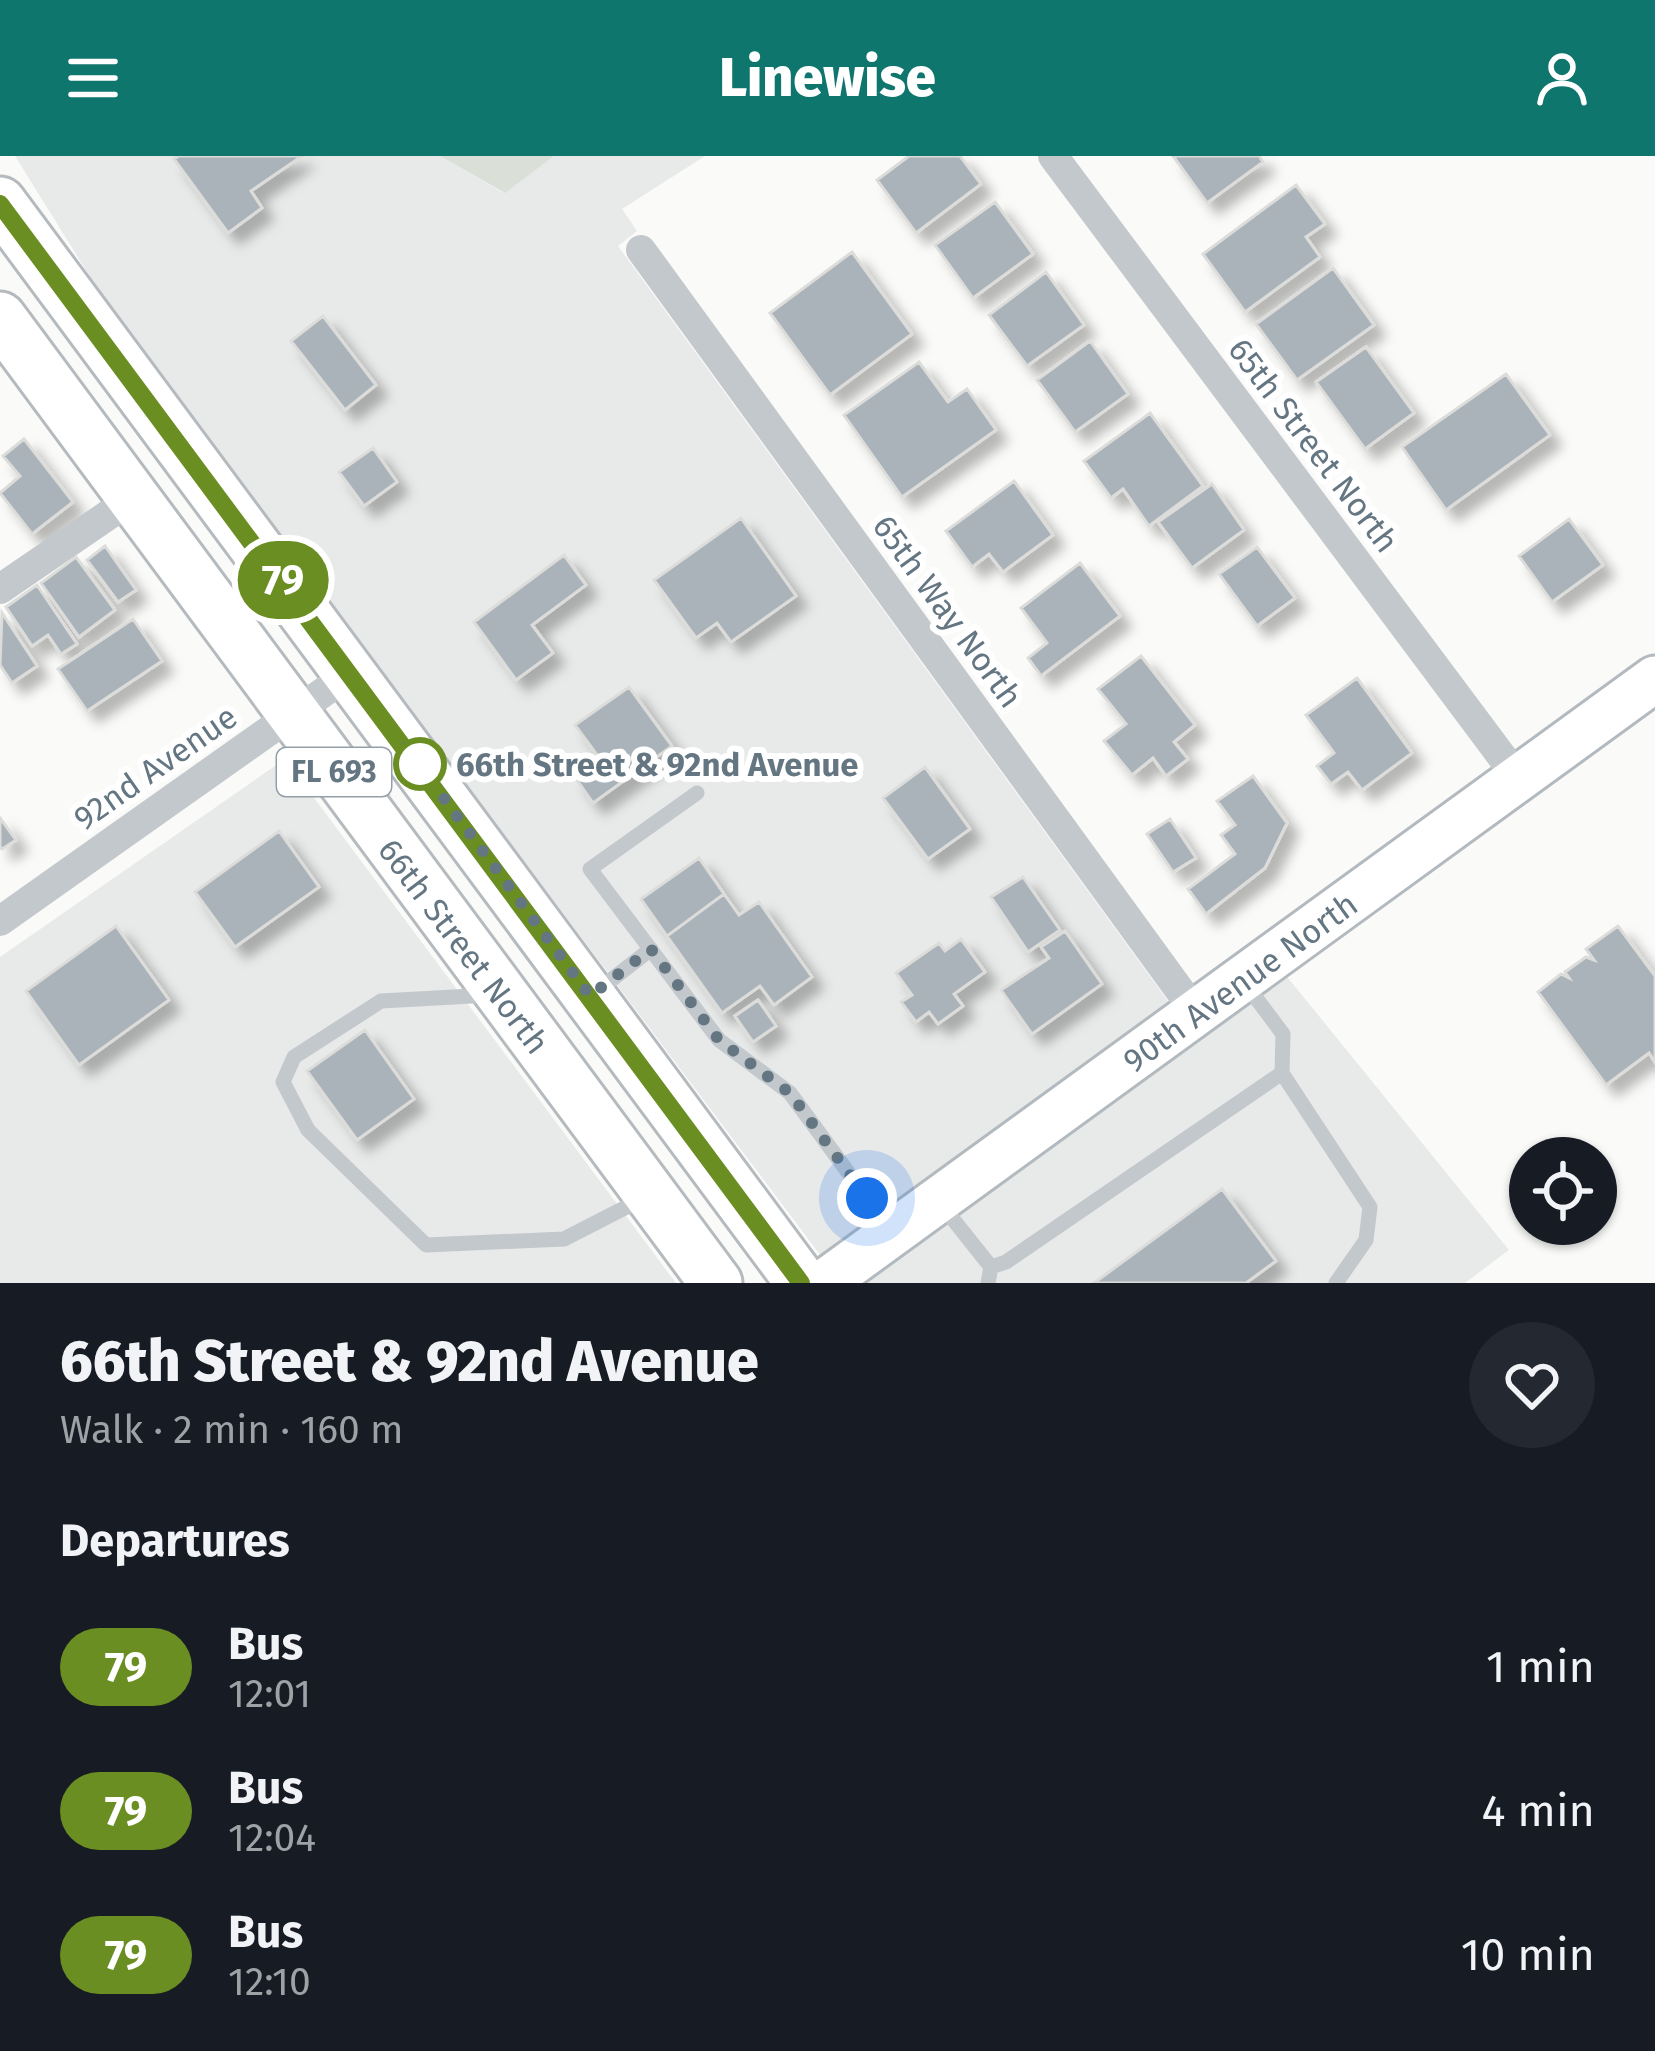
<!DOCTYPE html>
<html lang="en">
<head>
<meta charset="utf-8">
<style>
	:root { --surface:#171b24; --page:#242831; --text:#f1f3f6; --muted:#9ea1a6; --accent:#0f766e }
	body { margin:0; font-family:"Fira Sans",sans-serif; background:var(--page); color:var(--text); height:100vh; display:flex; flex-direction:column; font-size:45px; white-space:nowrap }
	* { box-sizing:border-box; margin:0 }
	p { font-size:39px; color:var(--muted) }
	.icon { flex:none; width:66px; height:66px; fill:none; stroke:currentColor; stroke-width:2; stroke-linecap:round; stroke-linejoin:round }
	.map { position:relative; height:1127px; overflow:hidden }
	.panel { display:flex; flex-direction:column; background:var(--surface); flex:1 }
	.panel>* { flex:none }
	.badge { padding:0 24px; border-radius:39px; font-size:42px; line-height:78px }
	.controls { position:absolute; left:1509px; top:981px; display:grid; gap:24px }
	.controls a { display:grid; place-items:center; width:108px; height:108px; border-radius:50%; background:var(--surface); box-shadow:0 3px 9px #0004; font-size:60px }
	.you { position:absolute; width:60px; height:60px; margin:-30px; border:9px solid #fff; border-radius:50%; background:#1a73e8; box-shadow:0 0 0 18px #1a73e833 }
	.map>.badge { position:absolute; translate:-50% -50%; box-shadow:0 0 0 6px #fff }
	h2 { padding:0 60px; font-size:45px; line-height:108px }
	.round { display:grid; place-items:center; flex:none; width:126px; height:126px; border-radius:63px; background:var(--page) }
	.summary { display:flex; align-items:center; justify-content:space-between; height:204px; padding:0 60px }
	h1 { font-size:57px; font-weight:800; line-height:90px }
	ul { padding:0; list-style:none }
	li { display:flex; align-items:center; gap:36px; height:144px; padding:0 60px }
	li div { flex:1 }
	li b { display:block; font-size:45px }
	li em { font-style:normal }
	li .badge { min-width:132px; font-weight:700; text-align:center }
	header { display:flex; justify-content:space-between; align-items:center; height:156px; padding:0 60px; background:var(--accent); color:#fff; font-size:54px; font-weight:800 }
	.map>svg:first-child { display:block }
</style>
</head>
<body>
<header><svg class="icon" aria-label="menu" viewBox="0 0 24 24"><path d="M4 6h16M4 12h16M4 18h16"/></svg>Linewise<svg class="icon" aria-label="person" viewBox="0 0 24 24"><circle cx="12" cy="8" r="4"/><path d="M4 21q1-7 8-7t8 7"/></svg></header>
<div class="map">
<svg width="1655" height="1127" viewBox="0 0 1655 1127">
	<defs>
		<filter id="shadow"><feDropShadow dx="11" dy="11" stdDeviation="6" flood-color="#0004"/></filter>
	</defs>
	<rect width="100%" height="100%" fill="#fafaf8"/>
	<!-- built -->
	<path fill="#e8e9e9" d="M15,0h425l64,37 50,-37h151l-83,53 15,22 -19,15 555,762 -349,252 -707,-940z
		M285,603l391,524h-676v-326z
		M1284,817l225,277 -44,33h-610z"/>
	<!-- green -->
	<path fill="#dadfd7" d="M440,0h114l-49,37z"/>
	<!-- building -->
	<path fill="#aab3b9" stroke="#dcdcda" stroke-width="3" filter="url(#shadow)" d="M179,0h123l-51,35 11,17 -34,25 -54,-74z
		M909,0h51l21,28 -65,49 -39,-53z
		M1173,0h86l4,6 -56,41z
		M1296,29l29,39 -19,13 14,20 -75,55 -42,-58z
		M995,46l38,52 -60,44 -38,-53z
		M852,96l60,82 -82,61 -60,-82z
		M1333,112l41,57 -77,55 -41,-56z
		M1046,116l38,53 -57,41 -38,-51z
		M323,160l53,69 -31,25 -54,-69z
		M1090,185l38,53 -53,38 -38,-52z
		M1366,191l48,66 -49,36 -49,-67z
		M919,206l29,40 19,-13 29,41 -94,67 -58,-82z
		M1506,218l44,61 -104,75 -44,-63z
		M1150,257l53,73 -54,40 -26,-37 -12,9 -27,-37z
		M24,283l49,63 -41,32 -32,-41 20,-17 -17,-20z
		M373,292l24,34 -33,24 -25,-34z
		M1014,325l39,54 -50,37 -14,-18 -17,13 -26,-36z
		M1212,328l32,46 -52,38 -34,-46z
		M741,362l55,78 -65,46 -14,-19 -21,15 -42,-58z
		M1569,363l34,46 -51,37 -33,-46z
		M105,390l31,44 -18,12 -31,-42z
		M1257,391l38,51 -38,28 -38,-52z
		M564,399l22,30 -54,40 21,28 -37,27 -42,-58z
		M76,401l39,53 -36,27 -38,-54z
		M1080,407l40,53 -79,60 -13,-18 19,-15 -26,-35z
		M37,429l40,59 -16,10 -13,-19 -16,11 -26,-39z
		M2,457l35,53 -25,17 -12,-18z
		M133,463l29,42 -75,50 -29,-42z
		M1141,500l54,69 -21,17 14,17 -22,17 -13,-18 -21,17 -28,-34 22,-17 -28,-35z
		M1357,522l55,75 -50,37 -14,-18 -17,12 -14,-18 17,-13 -28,-38z
		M629,531l43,59 -79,57 -18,-26 25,-18 -25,-34z
		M925,611l45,62 -42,30 -45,-61z
		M1253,620l34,47 -22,45 -59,46 -18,-25 47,-35 -14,-19 14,-10 -18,-24z
		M0,662l16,22 -14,9 -2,-3z
		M1170,663l26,39 -23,14 -26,-38z
		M279,675l40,56 -84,60 -40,-55z
		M699,702l25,36 -57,42 -26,-37z
		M1023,721l37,53 -32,22 -37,-55z
		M724,738l15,21 20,-13 53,75 -38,28 -14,-19 -38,27 -55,-77z
		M116,770l53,74 -90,65 -53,-74z
		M1618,770l37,50v86l-6,-9 -43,32 -68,-93 23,-18 8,4 -4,-6 21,-15 8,3 -8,-11z
		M1065,775l37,53 -70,50 -31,-44 48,-32 -8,-11z
		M961,783l24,33 -31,22 9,12 -25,18 -9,-12 -13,10 -15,-20 11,-7 -16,-22 43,-30 6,8z
		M758,844l18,26 -23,16 -18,-26z
		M365,874l49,69 -57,41 -50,-69z
		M1222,1033l54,72 -30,22h-152z"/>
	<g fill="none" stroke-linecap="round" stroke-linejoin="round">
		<defs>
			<path id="secondary" d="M824,1127l831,-604"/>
			<path id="primary" d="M0,47l802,1080
				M0,162l716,965"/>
		</defs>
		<!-- secondary casing -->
		<use href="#secondary" stroke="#b3babf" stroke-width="51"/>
		<!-- primary casing -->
		<use href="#primary" stroke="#b5babe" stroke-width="57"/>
		<!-- lane -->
		<path stroke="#c3c8cc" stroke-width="15" d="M697,637l-107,76 129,171 71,53 101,138
			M1244,826l39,52 -1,39
			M597,835l54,-42
			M490,839l-109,6 -87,56 -11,25 25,48 118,115 138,-6 78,-40
			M940,1047l51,64 -3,16
			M991,1111l15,-5 276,-189 88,134 -4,33 -30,43"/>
		<!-- street -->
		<path stroke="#c3c8cc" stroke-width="30" d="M1053,0l465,622
			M641,94l556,764
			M0,433l133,-91
			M0,765l352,-249"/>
		<!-- secondary -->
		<use href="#secondary" stroke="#fff" stroke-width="45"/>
		<!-- primary -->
		<use href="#primary" stroke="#fff" stroke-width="51"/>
	</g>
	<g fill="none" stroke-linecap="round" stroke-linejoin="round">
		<defs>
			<path id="line" d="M0,48l801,1079"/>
		</defs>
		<!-- line casing -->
		<use href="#line" stroke="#fff" stroke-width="27"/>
		<!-- line -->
		<use href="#line" stroke="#6b8e23" stroke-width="18"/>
		<!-- walk -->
		<path stroke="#657683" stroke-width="12" stroke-dasharray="0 21.6" d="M420,608l-14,-17 184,249 61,-47 68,91 71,53 77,105"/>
	</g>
	<!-- markers -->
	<circle fill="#fff" stroke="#6b8e23" stroke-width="6" cx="420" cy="608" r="24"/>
	<g text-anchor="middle" stroke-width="12" stroke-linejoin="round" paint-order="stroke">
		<!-- shield labels -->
		<rect fill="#fff" stroke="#939fa8" stroke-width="3" x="277" y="592" width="114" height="48" rx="9"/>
		<g font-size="30" font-weight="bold" fill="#657683">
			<text x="334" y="626">FL 693</text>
		</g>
		<!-- street labels -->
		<g font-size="33" fill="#657683" stroke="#fff">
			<text transform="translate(1314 289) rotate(53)" y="12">65th Street North</text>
			<text transform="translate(948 455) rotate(54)" y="12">65th Way North</text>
			<text transform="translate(155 611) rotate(-35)" y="12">92nd Avenue</text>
			<text transform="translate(464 790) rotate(53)" y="12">66th Street North</text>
			<text transform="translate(1240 826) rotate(-36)" y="12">90th Avenue North</text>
		</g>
		<!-- stop labels -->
		<g font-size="33" font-weight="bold" fill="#657683" stroke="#fff" text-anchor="start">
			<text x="456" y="620">66th Street &amp; 92nd Avenue</text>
		</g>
	</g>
</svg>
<div class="controls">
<a><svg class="icon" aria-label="locate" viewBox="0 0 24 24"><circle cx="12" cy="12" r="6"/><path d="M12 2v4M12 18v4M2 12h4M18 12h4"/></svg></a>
</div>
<div class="you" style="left:867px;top:1042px"></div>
<b class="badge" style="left:283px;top:424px;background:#6b8e23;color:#fff">79</b>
</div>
<section class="panel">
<div class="summary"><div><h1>66th Street &amp; 92nd Avenue</h1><p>Walk · 2 min · 160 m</p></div><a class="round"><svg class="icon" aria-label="heart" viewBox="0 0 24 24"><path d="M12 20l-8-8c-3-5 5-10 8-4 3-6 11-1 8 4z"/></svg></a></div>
<h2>Departures</h2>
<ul>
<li><span class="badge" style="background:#6b8e23;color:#fff">79</span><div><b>Bus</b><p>12:01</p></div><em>1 min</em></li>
<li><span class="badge" style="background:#6b8e23;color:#fff">79</span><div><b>Bus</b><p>12:04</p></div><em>4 min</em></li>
<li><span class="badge" style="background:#6b8e23;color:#fff">79</span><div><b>Bus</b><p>12:10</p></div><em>10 min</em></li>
</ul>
</section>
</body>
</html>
